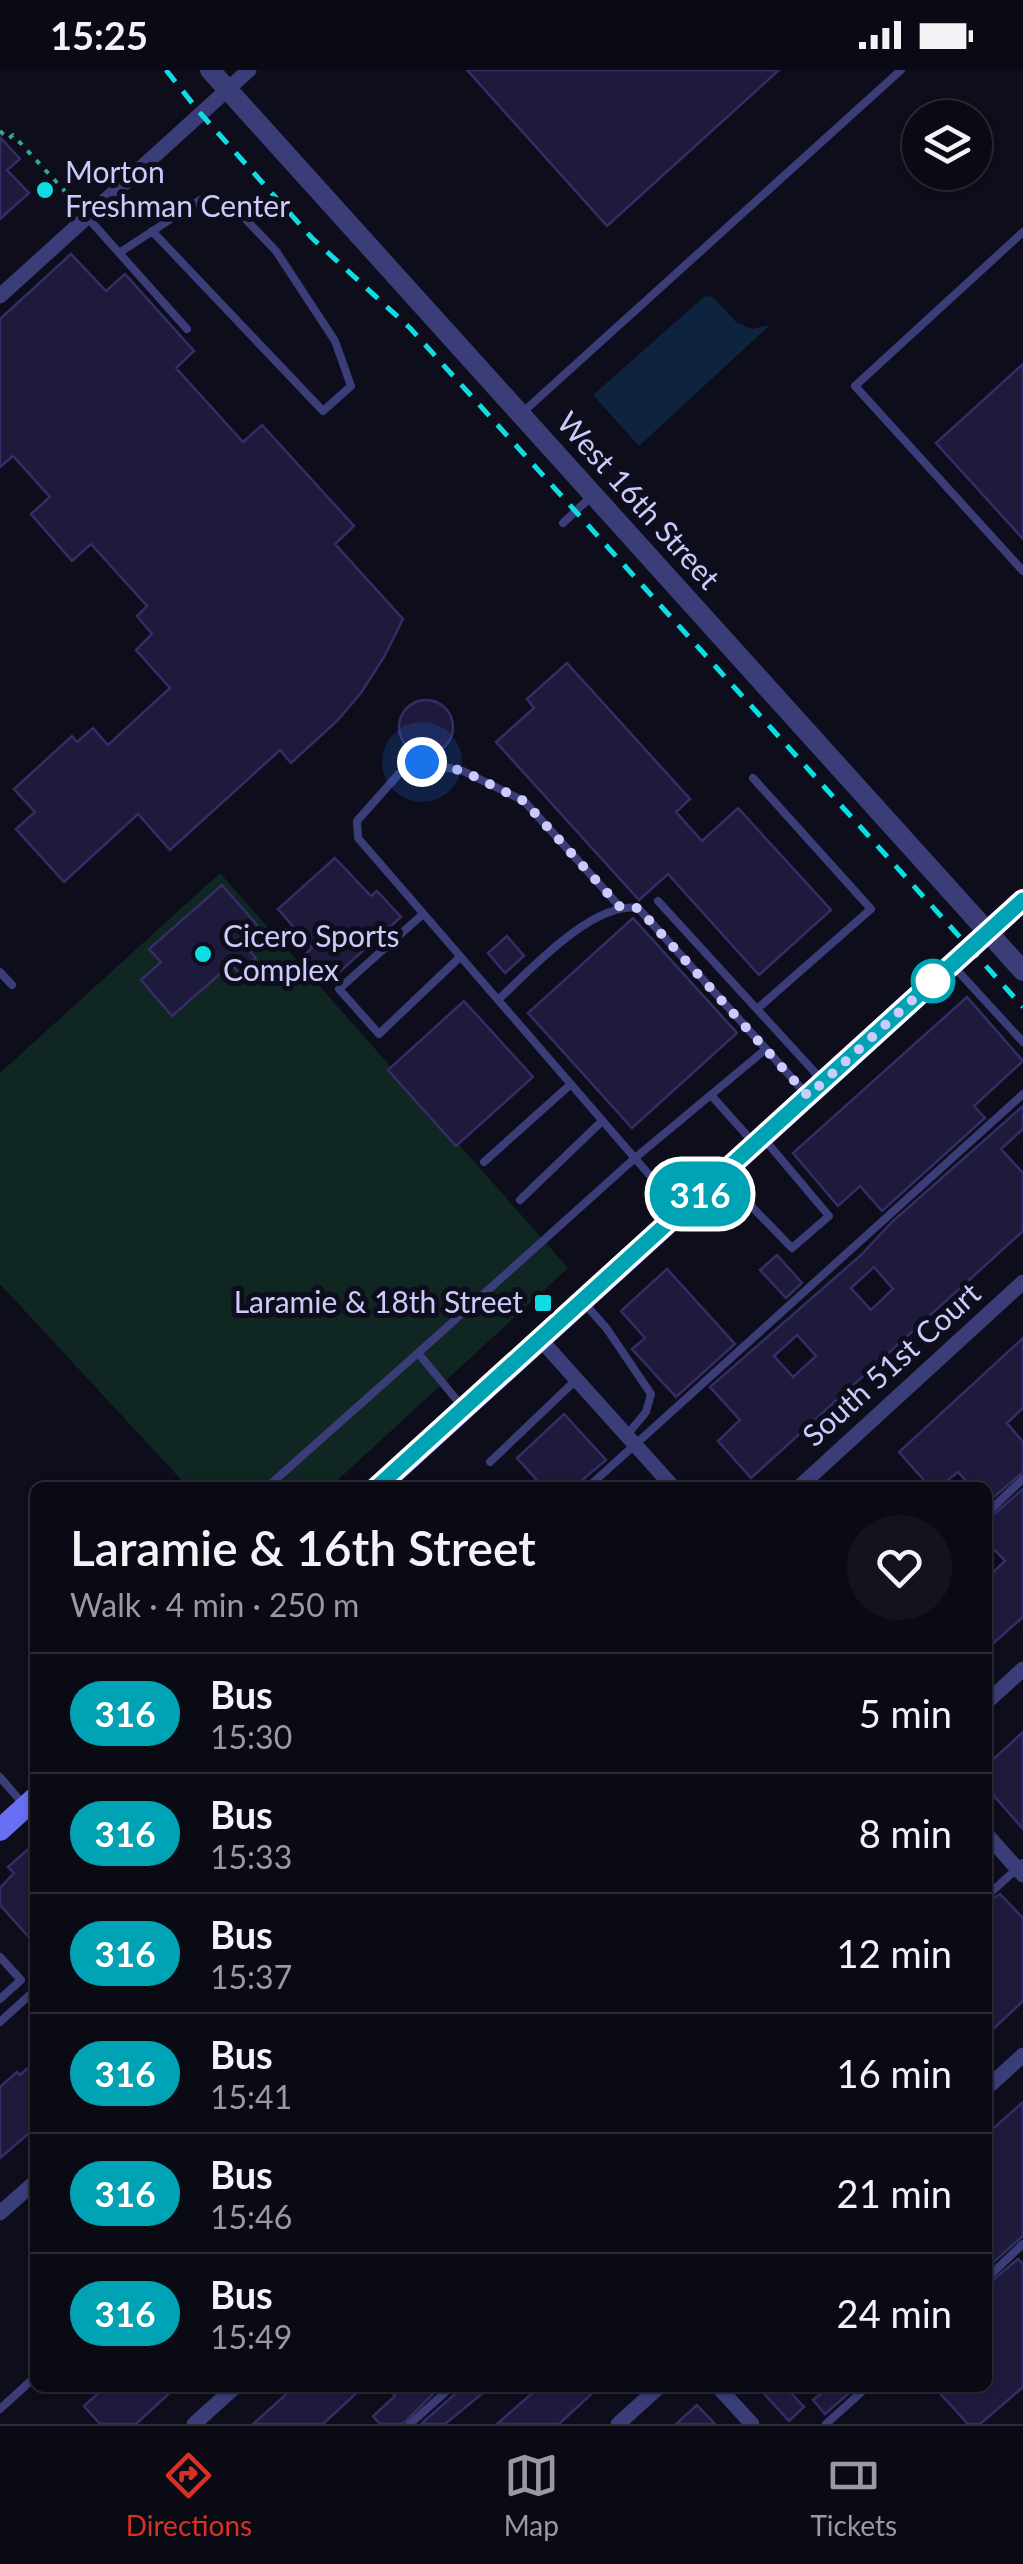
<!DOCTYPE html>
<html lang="en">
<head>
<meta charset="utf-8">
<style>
	:root { --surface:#0a0a15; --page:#13131e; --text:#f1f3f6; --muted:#999aa0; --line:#2a2b34; --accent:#d93025 }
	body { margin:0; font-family:Lato,sans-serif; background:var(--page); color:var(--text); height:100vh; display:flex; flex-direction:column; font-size:38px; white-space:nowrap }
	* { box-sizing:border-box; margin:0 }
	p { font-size:32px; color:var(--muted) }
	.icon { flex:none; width:55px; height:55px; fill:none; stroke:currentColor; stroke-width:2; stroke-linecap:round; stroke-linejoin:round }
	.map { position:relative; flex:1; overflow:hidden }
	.panel { position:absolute; left:30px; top:1412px; width:962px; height:910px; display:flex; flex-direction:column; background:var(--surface); border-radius:15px; box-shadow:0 2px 8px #0004,0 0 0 2px var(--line) }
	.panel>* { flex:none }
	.badge { padding:0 20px; border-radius:32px; font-size:35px; line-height:65px }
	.fabs { position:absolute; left:902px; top:30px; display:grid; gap:20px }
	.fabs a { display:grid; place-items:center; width:90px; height:90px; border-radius:50%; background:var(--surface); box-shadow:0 2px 8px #0004,0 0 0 2px var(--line); font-size:50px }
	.you { position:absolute; width:50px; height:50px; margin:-25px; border:8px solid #fff; border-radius:50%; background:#1a73e8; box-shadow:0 0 0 15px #1a73e833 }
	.map>.badge { position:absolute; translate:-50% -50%; box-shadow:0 0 0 5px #fff }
	.round { display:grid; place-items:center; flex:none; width:105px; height:105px; border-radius:52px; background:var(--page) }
	.headline { display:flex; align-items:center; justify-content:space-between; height:170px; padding:0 40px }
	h1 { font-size:48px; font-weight:600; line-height:75px }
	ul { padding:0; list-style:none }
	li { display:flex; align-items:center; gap:30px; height:120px; padding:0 40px; border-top:2px solid var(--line) }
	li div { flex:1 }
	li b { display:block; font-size:38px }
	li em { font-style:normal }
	li .badge { min-width:110px; font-weight:700; text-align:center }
	.status { display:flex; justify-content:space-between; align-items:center; height:70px; padding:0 50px; background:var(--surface); direction:ltr }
	.status svg { height:28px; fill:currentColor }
	.menu { display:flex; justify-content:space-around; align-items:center; height:140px; border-top:2px solid var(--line); background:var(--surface); font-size:28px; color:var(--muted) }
	.menu a { display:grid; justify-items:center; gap:5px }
	.menu .selected { color:var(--accent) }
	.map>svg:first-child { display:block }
</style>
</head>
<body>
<div class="status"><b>15:25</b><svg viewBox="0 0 49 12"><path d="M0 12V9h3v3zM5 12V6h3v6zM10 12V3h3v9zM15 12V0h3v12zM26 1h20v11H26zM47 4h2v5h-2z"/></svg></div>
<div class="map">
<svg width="1023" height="2354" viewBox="0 0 1023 2354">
	<rect width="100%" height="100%" fill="#0e0d1c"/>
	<!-- green -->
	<path fill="#102623" d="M220,803l348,395 -239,220 -141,-1 -188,-203v-211z"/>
	<!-- water -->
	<path fill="#0e243e" d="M705,226l8,1 23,25 16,7 18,-4 -131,121 -46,-51z"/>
	<!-- building -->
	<path fill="#1e1a3c" stroke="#342d66" stroke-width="2.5" fill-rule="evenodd" d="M467,0h312l-172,156z
		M0,67l20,22 -13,11 22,23 -29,26z
		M71,184l35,37 19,-17 69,77 -18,17 67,74 19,-17 92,101 -19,18 68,75 -19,38 -23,36 -24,28 -46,42 -11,-13 -110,100 -32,-36 -74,68 -48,-53 19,-17 -21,-23 58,-53 5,6 16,-14 15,17 62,-57 -34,-38 16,-16 -15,-18 10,-10 -56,-62 -19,17 -41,-47 19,-17 -37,-41 -13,11v-148z
		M1023,294v175l-87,-96z
		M567,593l123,136 -14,13 26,29 36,-33 93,102 -72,65 -91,-101 -29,26 -143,-158 38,-34 -7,-9z
		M399 657a27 27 0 1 1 54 0a27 27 0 1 1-54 0Z
		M335,788l36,38 6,-5 24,26 -75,67 -24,-27 10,-9 -34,-39z
		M222,815l42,48 -17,15 9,10 -17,15 -8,-9 -59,52 -31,-36 20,-18 -12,-13z
		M633,848l104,115 -105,95 -104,-115z
		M507,866l17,20 -19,17 -17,-20z
		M967,927l56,64 -49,45 11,12 -103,93 -22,-25 -22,20 -45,-53z
		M464,931l69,76 -77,69 -68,-76z
		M1023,1036v23l-22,20 22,24v58l-272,247 -33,-37 22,-21 -30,-33 151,-132 31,-33zM874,1197l19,22 -22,21 -20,-22zM797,1265l19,21 -23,21 -19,-21z
		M777,1185l25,28 -16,15 -26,-28z
		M667,1199l68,75 -59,53 -44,-48 13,-11 -24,-27z
		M1023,1268v70l-16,15 16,19v30l-35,30v-14h-16l-14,-16 -20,16h-7l-32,-36z
		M564,1344l42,46 -33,28h-29l-27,-30z
		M1023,1419v128l-35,31v-71l17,-16 -17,-18v-24z
		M1023,1662v97l-35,-40v-25z
		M35,1773v101l-35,-39v-17l14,-15 -6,-6z
		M1000,1824l23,24v83l-35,33v-132z
		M35,1992v66l-35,30v-71l17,-15 3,3z
		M1023,2032v134l-35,31v-134z
		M1018,2189l5,5v123l-43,37h-12l-33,-36h53v-104z
		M104,2318h71l-39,36h-36l-16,-18z
		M293,2318h69l-39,36h-70z
		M387,2318h52l-36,36h-23l-7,-8 22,-20z
		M457,2318h32l-44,36h-24l34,-30z
		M538,2318h60l-39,36h-62z
		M759,2318h27l18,19 -15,14z
		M828,2318h27l-30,26 -12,-14z
		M697,2335l18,19h-39z"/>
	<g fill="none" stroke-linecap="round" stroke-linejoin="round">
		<!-- path -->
		<path stroke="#34a697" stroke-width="4" stroke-dasharray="5 8" stroke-linecap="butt" d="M0,61l8,8 5,-4 59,64"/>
		<!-- service -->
		<path stroke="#3a3d78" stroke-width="8" d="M87,147l100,112
			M1023,162l-168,154 168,185
			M119,183l87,-57 26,9 44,46 59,90 16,45 -28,25 -171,-180
			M523,342l378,-342
			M563,453l30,-28
			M753,708l118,131 -114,100
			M658,831l162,177
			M621,838l-97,-107 -61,-30 -42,-9 -17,6 -47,53 1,17 320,370
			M423,844l-84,75 40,45 81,-77
			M955,898l68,74
			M0,902l12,13
			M498,930c31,-29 95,-99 140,-92l128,141
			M711,1025l40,45
			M484,1092l87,-78
			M723,1107l69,71 37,-32 -64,-76
			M520,1130l82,-79
			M585,1234l22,25 44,65 -5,18 -19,23
			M461,1335l-43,-52 217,-195 131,-109 41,46
			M490,1392l87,-83
			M266,1418l152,-135
			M587,1418l436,-394
			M988,1442l35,-33
			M0,1707l23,27
			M988,1825l35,-32
			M0,1887l21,23 -21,19
			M0,1952l35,-32
			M988,2207l35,-33
			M0,2339l35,-32
			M410,2354l40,-36
			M826,2354l40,-36"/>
		<!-- minor -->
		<path stroke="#3a3d78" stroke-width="15" d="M0,226l249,-226
			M540,1269l134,149
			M798,1418l225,-206
			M988,1631l35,-32
			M988,1766l35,39
			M988,2017l35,-32
			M0,2143l35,-31
			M719,2318l33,36
			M194,2354l40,-36
			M618,2354l40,-36"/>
		<!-- tertiary -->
		<path stroke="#3a3d78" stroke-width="20" d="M210,0l813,901"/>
		<!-- secondary -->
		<path stroke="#686ff5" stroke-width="22" d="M377,1418l646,-588
			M0,1760l35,-32"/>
		<!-- rail -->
		<path stroke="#0edee4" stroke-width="5" stroke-dasharray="15 12" stroke-linecap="butt" d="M166,0l35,44 111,124 98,90 613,679"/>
	</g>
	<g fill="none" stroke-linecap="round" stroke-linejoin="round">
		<defs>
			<path id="line" d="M376,1418l647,-588"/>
		</defs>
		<!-- line casing -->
		<use href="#line" stroke="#fff" stroke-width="22"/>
		<!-- line -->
		<use href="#line" stroke="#00a3b4" stroke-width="15"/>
		<!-- walk -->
		<path stroke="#cdcbfc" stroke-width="10" stroke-dasharray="0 18" d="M422,692l41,9 61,30 97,107h17l170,188 125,-115"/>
	</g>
	<!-- markers -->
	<g fill="#0edee4" stroke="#0e0d1c" stroke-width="4">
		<circle cx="45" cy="120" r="10"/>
		<circle cx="203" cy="884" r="10"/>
		<rect x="533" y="1223" width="20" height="20" rx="5"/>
	</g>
	<circle fill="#fff" stroke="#00a3b4" stroke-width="5" cx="933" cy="911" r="20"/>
	<g text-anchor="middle" stroke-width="10" stroke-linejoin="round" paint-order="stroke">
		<!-- poi labels -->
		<g font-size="30" fill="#cdcbfc" stroke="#0e0d1c" text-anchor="start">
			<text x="65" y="113">Morton<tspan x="65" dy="34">Freshman Center</tspan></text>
			<text x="223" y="877">Cicero Sports<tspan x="223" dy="34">Complex</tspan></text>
			<text x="523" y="1243" text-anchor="end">Laramie &amp; 18th Street</text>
		</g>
		<!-- street labels -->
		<g font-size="30" fill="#cdcbfc" stroke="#0e0d1c">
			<text transform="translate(638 431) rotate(48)" y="10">West 16th Street</text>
			<text transform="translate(892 1295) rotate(-42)" y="10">South 51st Court</text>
		</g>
	</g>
</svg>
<div class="fabs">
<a><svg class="icon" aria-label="layers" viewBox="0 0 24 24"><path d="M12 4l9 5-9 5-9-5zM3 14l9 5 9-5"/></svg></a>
</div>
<div class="you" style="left:422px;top:692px"></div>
<b class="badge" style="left:700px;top:1124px;background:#00a3b4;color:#fff">316</b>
<section class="panel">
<div class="headline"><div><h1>Laramie &amp; 16th Street</h1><p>Walk · 4 min · 250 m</p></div><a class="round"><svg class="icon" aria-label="heart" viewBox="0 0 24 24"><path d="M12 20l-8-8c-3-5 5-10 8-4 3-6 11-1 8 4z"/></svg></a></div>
<ul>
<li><span class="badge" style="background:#00a3b4;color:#fff">316</span><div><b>Bus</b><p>15:30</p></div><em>5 min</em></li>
<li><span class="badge" style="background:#00a3b4;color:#fff">316</span><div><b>Bus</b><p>15:33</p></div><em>8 min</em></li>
<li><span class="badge" style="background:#00a3b4;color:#fff">316</span><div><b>Bus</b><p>15:37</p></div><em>12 min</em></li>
<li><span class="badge" style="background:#00a3b4;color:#fff">316</span><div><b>Bus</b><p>15:41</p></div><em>16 min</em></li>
<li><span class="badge" style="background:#00a3b4;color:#fff">316</span><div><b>Bus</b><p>15:46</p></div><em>21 min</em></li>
<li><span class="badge" style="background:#00a3b4;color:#fff">316</span><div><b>Bus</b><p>15:49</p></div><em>24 min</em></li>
</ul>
</section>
</div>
<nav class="menu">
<a class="selected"><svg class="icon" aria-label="directions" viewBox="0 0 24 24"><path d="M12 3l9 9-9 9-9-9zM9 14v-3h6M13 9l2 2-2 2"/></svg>Directions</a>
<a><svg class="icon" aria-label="map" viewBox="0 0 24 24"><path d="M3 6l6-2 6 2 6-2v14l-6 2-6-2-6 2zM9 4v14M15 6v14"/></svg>Map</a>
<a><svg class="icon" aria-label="tickets" viewBox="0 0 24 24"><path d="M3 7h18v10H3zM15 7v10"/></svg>Tickets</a>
</nav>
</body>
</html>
